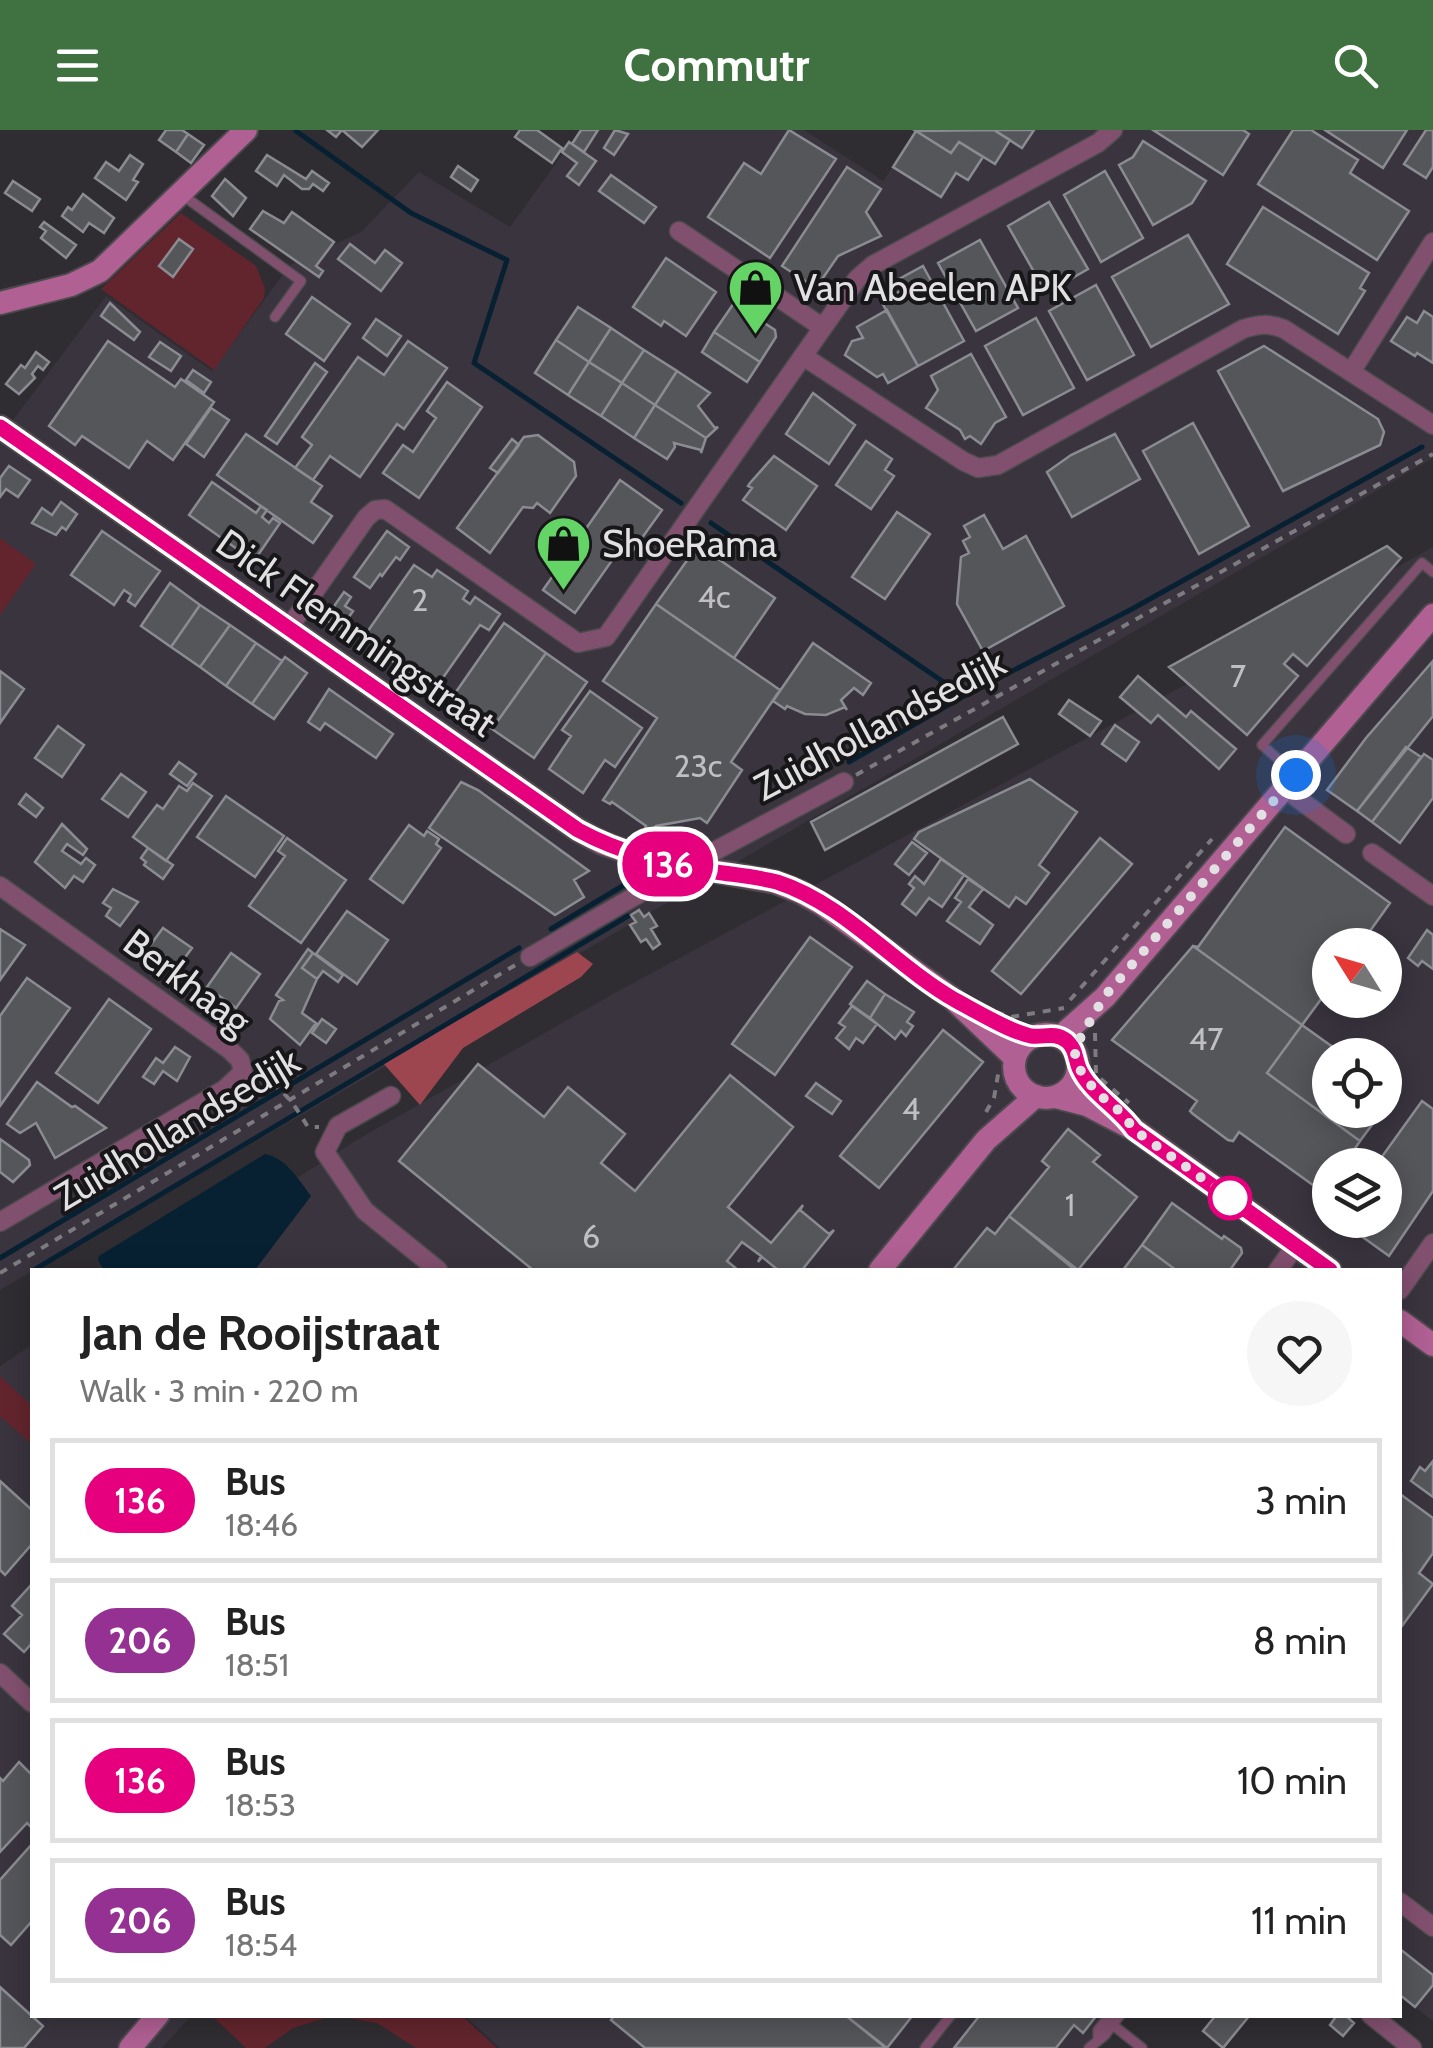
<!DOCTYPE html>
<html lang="en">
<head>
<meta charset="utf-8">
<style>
	:root { --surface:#fff; --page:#f6f6f6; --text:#222; --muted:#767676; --line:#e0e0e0; --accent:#407241 }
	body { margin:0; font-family:Cabin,sans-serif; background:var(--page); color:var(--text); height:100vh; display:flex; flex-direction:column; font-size:38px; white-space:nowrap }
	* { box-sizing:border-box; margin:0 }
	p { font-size:32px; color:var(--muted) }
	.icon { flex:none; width:55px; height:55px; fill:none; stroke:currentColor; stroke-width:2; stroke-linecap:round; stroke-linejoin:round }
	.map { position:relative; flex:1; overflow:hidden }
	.drawer { position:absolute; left:30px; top:1138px; width:1372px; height:750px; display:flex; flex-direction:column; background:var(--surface); border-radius:0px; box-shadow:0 5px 25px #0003 }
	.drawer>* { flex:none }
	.badge { padding:0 20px; border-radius:32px; font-size:35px; line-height:65px }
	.needle { width:65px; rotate:307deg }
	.controls { position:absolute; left:1312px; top:798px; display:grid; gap:20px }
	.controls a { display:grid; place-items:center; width:90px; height:90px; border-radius:50%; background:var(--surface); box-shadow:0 5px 25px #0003; font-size:50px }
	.you { position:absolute; width:50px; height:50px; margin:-25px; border:8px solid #fff; border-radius:50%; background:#1a73e8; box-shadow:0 0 0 15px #1a73e833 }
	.map>.badge { position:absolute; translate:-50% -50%; box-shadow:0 0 0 5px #fff }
	.round { display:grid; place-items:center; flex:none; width:105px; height:105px; border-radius:52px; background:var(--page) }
	.overview { display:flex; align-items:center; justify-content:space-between; height:170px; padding:0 50px }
	h1 { font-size:48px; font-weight:700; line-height:75px }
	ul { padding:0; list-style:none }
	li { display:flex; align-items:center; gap:30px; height:125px; margin:0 20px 15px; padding:0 30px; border:5px solid var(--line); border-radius:0px }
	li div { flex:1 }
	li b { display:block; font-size:38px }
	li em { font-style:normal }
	li .badge { min-width:110px; font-weight:700; text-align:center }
	header { display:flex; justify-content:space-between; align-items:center; height:130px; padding:0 50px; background:var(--accent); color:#fff; font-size:45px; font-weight:700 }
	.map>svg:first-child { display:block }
</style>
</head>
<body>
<header><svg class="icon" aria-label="menu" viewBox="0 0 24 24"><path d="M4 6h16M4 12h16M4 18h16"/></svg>Commutr<svg class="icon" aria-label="search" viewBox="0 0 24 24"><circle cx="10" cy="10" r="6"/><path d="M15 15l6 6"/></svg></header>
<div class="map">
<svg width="1433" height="1918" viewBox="0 0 1433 1918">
	<rect width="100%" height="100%" fill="#2f2d31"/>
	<!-- built -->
	<path fill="#39343e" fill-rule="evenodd" d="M580,0h224l79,51 35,-51h515v328l-1433,832v-875l13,5 93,-124 106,75 78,-106 71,-33 58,-60 91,55z
		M1433,417v1474l-33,-25v-726h-1248l203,-129 256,-146 611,-330zM1330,815h55v55h-55zM1330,925h55v55h-55zM1330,1035h55v55h-55z
		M32,1215v670h160l-30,33h-162v-682z
		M464,1885h650l-25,33h-589z"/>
	<!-- green -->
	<path fill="#63252d" d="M181,83l75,53 9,22 -1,10 -50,72 -113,-81z
		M0,408l36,26 -36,51z
		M0,1246l32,30v39l-32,-29z
		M211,1885h250l36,33h-81l-39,-25 -34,-6 -17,1 -33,10 -28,20h-19z"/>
	<!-- forest -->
	<path fill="#9e464f" d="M577,822l16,12 -12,13 -118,71 -43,57 -37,-42z"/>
	<!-- water -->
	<path fill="#072133" d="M265,1024c21,4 34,26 46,42l-56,74h-151l-6,-10 1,-4z"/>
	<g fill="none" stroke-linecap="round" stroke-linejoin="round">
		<!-- stream -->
		<path stroke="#072133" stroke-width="5" d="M296,1l115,82 96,47 -33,103 207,140
			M711,393l253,173
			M849,632l115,-66 168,-87 290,-162
			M551,799l73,-44
			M0,1128l519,-310
			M34,1140l594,-354"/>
	</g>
	<!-- building -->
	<path fill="#55565a" stroke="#8b8c92" stroke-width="2.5" d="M166,0h16l6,4 -12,18 -17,-12z
		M327,0h51l-16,17 -20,-17 -6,7z
		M520,0h17l25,18 -10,15 -37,-26z
		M581,0h17l-14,22 -12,-8z
		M615,0l13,4 -14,21 -10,-7z
		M789,0l47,29 -66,99 -62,-41 36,-54 17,11z
		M994,0l16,10 -15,24 -36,-22 -8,11 -35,-22z
		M994,0h40l-12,18z
		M1153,0h90l6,4 -26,41z
		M1293,0h18l47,30 -8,13 59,38 -32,49 -119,-76z
		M1325,0h82l-24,38z
		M1426,0h7v37l-7,11 -22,-14z
		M916,1l35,22 8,-11 24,15 -15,23 -12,-7 -15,24 -48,-30z
		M188,4l16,11 -13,18 -15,-11z
		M1143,11l63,40 -14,22 -39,22 -34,-60 14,-8z
		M569,12l27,19 -17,24 -12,-9 10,-13 -15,-11z
		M130,25l13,9 -10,16 5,2 -12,18 -31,-22 11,-16 13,9z
		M267,25l39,24 6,-8 17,12 -6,8 -10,-7 -4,5h-7l-18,-14 -7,11 -21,-15z
		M458,36l20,14 -7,11 -20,-14z
		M847,37l34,22 -15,23 15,24 -43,20 -22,32 -34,-22z
		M1105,41l38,67 -42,24 -37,-67z
		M611,45l45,32 -12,16 -45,-32z
		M225,49l21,19 -13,18 -21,-20z
		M13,51l27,18 -8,12 -27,-18z
		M83,64l31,24 -10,15 -15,-10 -6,9 -21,-16 6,-9 4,3z
		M1049,72l39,67 -42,24 -38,-67z
		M1263,77l106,66 -9,15 5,3 -27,43 -111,-70z
		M263,81l21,12 8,-11 42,30 -18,24 7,5 -4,6 -69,-48z
		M44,92l32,23 -10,13 -25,-20 5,-7 -6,-4z
		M1188,105l41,69 -78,43 -39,-70z
		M179,109l14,10 -20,28 -14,-11z
		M980,110l38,68 -42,23 -38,-68z
		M350,114l25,19 10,-13 17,13 -21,28 -43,-32z
		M666,128l50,34 -30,44 -22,-15 -3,5 -28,-19z
		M923,136l41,75 -46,25 -37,-65 23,-12 -5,-10z
		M1096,155l38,70 -47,25 -38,-69z
		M312,167l38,27 -26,37 -38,-27z
		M110,173l30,29 -6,8 -33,-24z
		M734,173l41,27 1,7 -16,25 -46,-30z
		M578,177l33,21 -22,34 -33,-22z
		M887,180l31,56 -30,17 -5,-9 -6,3 -32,-22 7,-14 11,-3 -6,-11z
		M1424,181l9,6v46l-16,-10 -2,3 -24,-15 16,-24 10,6z
		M1036,188l38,70 -51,27 -38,-69z
		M376,189l25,17 -14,20 -24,-18z
		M611,198l33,22 -22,33 -33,-21z
		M714,202l46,30 -13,20 -45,-30z
		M556,210l33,22 -21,33 -33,-22z
		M108,211l67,46 6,-8 33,23 -41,58 -26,-19 -18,27 -47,-32 -7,9 -26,-19z
		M408,211l39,27 -43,61 -7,-5 -37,53 -30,-21 -17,24 -18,-12 17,-23 -10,-8 56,-80 26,18z
		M160,212l21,14 -10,15 -22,-14z
		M1264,216l114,73 6,13 -4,13 -97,46 -65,-120z
		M644,220l33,21 -22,34 -33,-22z
		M36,222l13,10 -6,8 -5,-4 -6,8 3,4 -16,16 -13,-10 15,-19 4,3z
		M971,224l35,63 -11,6 -14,21 -11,-8 -5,3 -5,-9 -34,-22 12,-18 -7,-14z
		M589,232l33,21 -21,33 -33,-21z
		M315,233l12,9 -50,72 -12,-8z
		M193,240l18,12 -7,11 -18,-13z
		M677,241l33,22 -12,13 17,22 3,-1 -12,11 -51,-33z
		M447,252l35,25 -63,91 -36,-25 20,-28 10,7 23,-34 -9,-7z
		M622,253l33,22 -21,33 -33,-22z
		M813,263l42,32 -26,39 -43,-30z
		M655,275l51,33 -5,15v-3l-27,-7 1,4 -8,12 -33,-21z
		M211,278l18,12 -25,37 -18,-13z
		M1193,293l56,103 -50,28 -56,-103z
		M246,304l76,52 -11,16 21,14 -19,27 -96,-68z
		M1115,304l25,45 -68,38 -25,-45 24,-17z
		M538,305l36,27 2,14 -26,37 -13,-10 -4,5 -10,-1 -33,46 -33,-25 67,-91z
		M512,309l7,6 -21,28 -8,-5z
		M866,311l26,18 -7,11 9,6 -23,33 -35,-24z
		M774,326l43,30 -31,44 -43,-30 9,-12 -4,-2 2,-3z
		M9,336l21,14 -12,17 -12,-8 -6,8v-19z
		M620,350l42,30 -33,46 -9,-7 -45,64 -32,-23z
		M212,352l44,31 5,-7 6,4 -5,7 7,6 4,-5 7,5 -26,38 -65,-46z
		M61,372l16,12 -11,16 -4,-3 -6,8 -24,-12 10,-15 10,7z
		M897,382l33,22 -45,65 -33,-22z
		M984,385l19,34 23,-13 38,70 -81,45 -26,-47 4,-47 8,-4 -6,-12 7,-4 -6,-11z
		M102,401l58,40 -25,35 -7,-5 3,-6 -7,-5 -10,15 -43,-30z
		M387,401l22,16 -9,13 -4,-3 -14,19 -2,-2 -10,14 -16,-11z
		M698,415l77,53 -41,60 -78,-54z
		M1387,416l14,12 -94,108 -14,-12 -9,10 14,12 -51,59 -78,-68z
		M414,435l18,12 5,-7 31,21 -5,8 7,5 5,-7 25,17 -11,16 -9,-5 -45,64 -54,-35 2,-2 -20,-14z
		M170,453l30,22 -29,42 -30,-21z
		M344,462l7,5 -6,9 8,5 -13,19 -15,-11z
		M656,474l124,86 -49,72 11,8 -35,53 -7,-5 -44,8 -4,7 -7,-5 1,-2 -34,-24 -2,2 -7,-4 54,-82 -54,-37z
		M200,475l30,20 -30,42 -29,-20z
		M504,493l42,30 -54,76 -41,-30z
		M230,495l26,18 -30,43 -26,-19z
		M256,513l26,18 -30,43 -26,-18z
		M813,513l58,40 -8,12 -9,-7 -13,12 6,10 -2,-3 -19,8 -21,-1 -18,-8 -2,3 -12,-8z
		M546,523l41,29 -53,76 -42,-29z
		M285,527l22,16 -33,46 -22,-15z
		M1432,532l1,54 -76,95 -30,-21 39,-52z
		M0,541l24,18 -24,34z
		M1138,546l48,41 5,-6 45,38 -17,20 -61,-54 -7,8 -31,-26z
		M329,559l64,45 -17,24 -51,-35 -5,7 -12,-8z
		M590,561l52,37 -27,39 -10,-7 -22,33 -34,-24 22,-33 -9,-6z
		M1069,570l32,21 -11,15 -31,-22z
		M1003,587l15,27 -193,106 -14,-28z
		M1115,595l24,17 -13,19 -24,-17z
		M58,596l26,19 -22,32 -27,-19z
		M1406,617l15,10 -49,65 -15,-11z
		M1424,624l9,6v38l-33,45 -28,-21z
		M179,632l17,12 -9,12 -17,-12z
		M121,644l25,18 -18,25 -26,-18z
		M1030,649l47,33 -38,53 10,8 -23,31 -10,-7 -7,10 -95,-68 5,-7z
		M461,652l17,8 111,81 -15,9 10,17 -29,18 -126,-87z
		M193,653l19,13 -46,65 -33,-24 24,-32 6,4 16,-23 8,5z
		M26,664l17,14 -7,9 -17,-13z
		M226,666l58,40 -29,41 -58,-40z
		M62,694l25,25 -4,6 -16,-11 -5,7 19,13 5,-6 9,7 -12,17 -9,-6 -9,12 -30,-26z
		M409,695l15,11 3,-5 12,8 -3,5 5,4 -38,55 -33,-24z
		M1285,697l105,76 -30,42h-30v42l-28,38 -109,-79 5,1z
		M287,708l59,42 -45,63 -52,-37 36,-50 -7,-5z
		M1100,708l32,26 -111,130 -29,-23z
		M912,712l15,11 -18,22 -14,-11z
		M148,718l25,17 -10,14 -19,-14 2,-3 -5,-4z
		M941,729l23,16 -22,32 -13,-9 -13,17 -14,-11 12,-16 -5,-4 6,-8 9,8z
		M968,749l15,10 -14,18 24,18 -13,19 -33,-23 14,-19 -6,-4z
		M113,759l25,13 -18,24 -14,-10 5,-8 -8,-5z
		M639,780l5,7 5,-4 8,13 -6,3 9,15 -7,5 -7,-10 -5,3 -11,-17 6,-3 -5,-7z
		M347,781l41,29 -31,44 -41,-30z
		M163,798l29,20 -14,19 -29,-20z
		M0,799l25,16 -25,35z
		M1427,800l6,5v34l-11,-8 -4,5 -10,-8z
		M810,807l42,30 -77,108 -43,-31z
		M1193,816l109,79 -35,48 93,68 -16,24h-14v19l-6,9 -85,-61 -6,9 -5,-1 -35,-26 -3,-3 7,-10 -85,-61z
		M308,819l5,4 -11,15 15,11 -15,34 14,10 -16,22 -30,-26 9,-18 4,-1 -7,-5z
		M231,823l29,21 -24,34 -29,-21z
		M313,823l30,22 -5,7 -15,-11 -6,8 -15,-11z
		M27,848l43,30 -70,98v-90z
		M867,851l18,13 -15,24 -20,-14z
		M885,864l29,18 -7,10 6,4 -7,10 -5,-5 -6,8 -25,-21z
		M109,869l42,30 -53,74 -42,-30z
		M852,876l25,18 -14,19 -7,-5 -7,11 -13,-11 9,-11 -6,-4z
		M322,889l14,10 -10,14 -14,-10z
		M1302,895l42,30h-14v55h53l-23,31 -93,-68z
		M943,900l40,32 -104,126 -39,-32z
		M175,917l15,10 -13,24 -14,-10 -9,13 -11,-7 13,-19 7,5z
		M478,934l66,53 24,-30 57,47 -24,29 34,28 95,-116 63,52 -65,80 43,36 32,-38 -3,5 29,24 5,-4 -32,40h-24l-16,-13 -4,5 3,-6 -19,-14 -15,19 11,9h-205l-134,-109z
		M37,952l35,25 3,-1 31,22 -51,30 -19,-35 -16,10 -13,-9z
		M816,953l25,18 -9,13 -26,-18z
		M1422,971l11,8v82l-44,65 -50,-36h46v-55h-9z
		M1068,999l32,26 -7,7 44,35 -59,73 -69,-54 40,-49 -7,-6z
		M0,1009l29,21 1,5 -17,17 -13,-10z
		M1172,1073l50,36 2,-3 17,12 1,5 -12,17h-54l-34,-25z
		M1009,1086l66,54h-122l34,-42 8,6z
		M1142,1115l34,25h-53z
		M1433,1331v36l-22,-16 9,-14 5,4z
		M0,1351l32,29v34l-27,31 -5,-5z
		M1400,1364l33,24v35l-14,20 14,11 -31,42z
		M32,1454v59l-8,9 -20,-18 18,-19 -10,-9z
		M19,1632l13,13v53l-5,-5 -27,29v-74l3,3z
		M32,1714v77l-21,24 -11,-10v-55z
		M1400,1819l33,26v10l-18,22 -15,-12z
		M0,1857l43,39 -19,22h-24z
		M615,1885h230l41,33h-241l-34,-28z
		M845,1885h68l-26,33z
		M980,1885h117l-14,18 -9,-8 -18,23h-102z
		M1216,1885h34l-27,33 -20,-17z
		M1337,1885h8l9,8 -11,13 -13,-11z"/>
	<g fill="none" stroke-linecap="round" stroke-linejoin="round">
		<defs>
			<path id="lane" d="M181,64l120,87 -26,36
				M1296,645l-34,-30 160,-182 11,9
				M1113,1895l29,23
				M1098,1908v-8l12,-15
				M925,1918l26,-33
				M1089,1918l16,-13 15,-20"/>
			<path id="street" d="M1113,0l-15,13 -225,122 -16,14 -54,77 160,105 15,7 20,-3 245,-136c16,-5 26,-6 41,0l149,96
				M679,101l143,96
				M1351,242l82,-130
				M288,499l78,-111 9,-8 10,-1 193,134 28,-6 197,-281
				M1285,659l61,45
				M1372,723l61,43
				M0,756l230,164 10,10 3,12 -18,17 -225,133
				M530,827l155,-90 159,-85
				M391,966l-53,30 -13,26 40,59 73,59
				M1278,1140l18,-25
				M1400,1160l33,-47
				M0,1543l32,30
				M1400,1772l33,25
				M1371,1885l41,33"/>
			<path id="secondary" d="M0,173l71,-18 29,-14 146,-141
				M0,297l578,403 24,13 46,16 127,23 25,10 23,13 130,94 62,59
				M1014 936a32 32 0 1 1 64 0a32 32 0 1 1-64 0Z
				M1060,907l45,-40 328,-382
				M1056,967l31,8 48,25 195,140
				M880,1140l106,-130 50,-44
				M1400,1191l33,24
				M130,1918l28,-33"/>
		</defs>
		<!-- lane casing -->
		<use href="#lane" stroke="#4c4a4d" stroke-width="12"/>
		<!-- street casing -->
		<use href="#street" stroke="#4c4a4d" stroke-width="21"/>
		<!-- secondary casing -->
		<use href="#secondary" stroke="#4c4a4d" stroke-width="26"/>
		<!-- path -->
		<path stroke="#7d7b7f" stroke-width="4" stroke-dasharray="8 8" stroke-linecap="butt" d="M856,645l577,-321
			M1070,870l142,-161
			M996,882l15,5 53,-9
			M1095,903l1,42 33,28
			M257,947c26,8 38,29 51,50h11
			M986,982l8,-14 5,-29
			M0,1143l517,-309"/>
		<!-- lane -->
		<use href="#lane" stroke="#82506f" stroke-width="9"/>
		<!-- street -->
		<use href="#street" stroke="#82506f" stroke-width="18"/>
		<!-- secondary -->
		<use href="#secondary" stroke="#b06093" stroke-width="22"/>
	</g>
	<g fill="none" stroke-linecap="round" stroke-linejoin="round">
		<defs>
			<path id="line" d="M0,297l578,403c44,24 89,34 138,42 20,3 42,5 61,10 68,22 117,83 178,118 19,10 55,32 76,36 13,2 23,-5 36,5 9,8 8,17 12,27 11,25 40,40 55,62l196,140"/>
		</defs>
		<!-- line casing -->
		<use href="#line" stroke="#fff" stroke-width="22"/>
		<!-- line -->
		<use href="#line" stroke="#e6007e" stroke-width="15"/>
		<!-- walk -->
		<path stroke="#e2e0e3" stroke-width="10" stroke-dasharray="0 18" d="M1230,1068l-96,-68 -11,-16 -27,-22 -18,-25 -4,-18 30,-52 192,-222"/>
	</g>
	<!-- icons -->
	<defs>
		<symbol id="shop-pin" viewBox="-11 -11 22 30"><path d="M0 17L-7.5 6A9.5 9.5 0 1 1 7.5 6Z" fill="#64d467" stroke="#171618"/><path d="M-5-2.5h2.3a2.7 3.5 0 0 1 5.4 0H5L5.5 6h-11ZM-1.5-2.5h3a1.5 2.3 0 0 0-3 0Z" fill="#111"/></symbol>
	</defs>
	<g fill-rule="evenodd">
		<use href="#shop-pin" x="724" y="126" width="63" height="86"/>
		<use href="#shop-pin" x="532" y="382" width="63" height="86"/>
	</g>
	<!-- markers -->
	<circle fill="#fff" stroke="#e6007e" stroke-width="5" cx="1230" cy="1068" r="20"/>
	<g text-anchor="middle" stroke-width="8" stroke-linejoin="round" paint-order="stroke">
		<!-- number labels -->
		<g font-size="32" fill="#bfbec1">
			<text x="714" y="478">4c</text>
			<text x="420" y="481">2</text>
			<text x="1238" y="557">7</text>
			<text x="698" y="647">23c</text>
			<text x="1206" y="920">47</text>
			<text x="911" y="990">4</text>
			<text x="1070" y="1086">1</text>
			<text x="591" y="1118">6</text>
		</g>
		<!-- poi labels -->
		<g font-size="38" fill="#e2e0e3" stroke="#171618" text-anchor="start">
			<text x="794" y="171">Van Abeelen APK</text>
			<text x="602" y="427">ShoeRama</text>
		</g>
		<!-- street labels -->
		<g font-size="38" fill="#e2e0e3" stroke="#171618">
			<text transform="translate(356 503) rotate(35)" y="13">Dick Flemmingstraat</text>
			<text transform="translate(880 595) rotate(-28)" y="13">Zuidhollandsedijk</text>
			<text transform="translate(187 852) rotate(37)" y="13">Berkhaag</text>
			<text transform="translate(177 999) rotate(-31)" y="13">Zuidhollandsedijk</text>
		</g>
	</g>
</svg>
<div class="controls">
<a><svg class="needle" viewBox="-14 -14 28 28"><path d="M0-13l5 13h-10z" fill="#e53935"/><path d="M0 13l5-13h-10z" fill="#767676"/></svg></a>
<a><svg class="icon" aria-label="locate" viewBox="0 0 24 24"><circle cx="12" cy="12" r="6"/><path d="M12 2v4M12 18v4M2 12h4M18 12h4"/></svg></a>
<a><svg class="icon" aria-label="layers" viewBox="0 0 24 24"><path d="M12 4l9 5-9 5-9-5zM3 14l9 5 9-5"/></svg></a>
</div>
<div class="you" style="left:1296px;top:645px"></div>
<b class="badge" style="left:668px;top:734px;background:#e6007e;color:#fff">136</b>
<section class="drawer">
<div class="overview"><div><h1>Jan de Rooijstraat</h1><p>Walk · 3 min · 220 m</p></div><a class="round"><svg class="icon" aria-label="heart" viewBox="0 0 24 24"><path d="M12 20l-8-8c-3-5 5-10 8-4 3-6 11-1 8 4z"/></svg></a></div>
<ul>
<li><span class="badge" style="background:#e6007e;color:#fff">136</span><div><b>Bus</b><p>18:46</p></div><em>3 min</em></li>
<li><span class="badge" style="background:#953192;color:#fff">206</span><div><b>Bus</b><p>18:51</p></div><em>8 min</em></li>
<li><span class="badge" style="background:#e6007e;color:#fff">136</span><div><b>Bus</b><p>18:53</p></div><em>10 min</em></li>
<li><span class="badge" style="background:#953192;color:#fff">206</span><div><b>Bus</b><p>18:54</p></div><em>11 min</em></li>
</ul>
</section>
</div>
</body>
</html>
